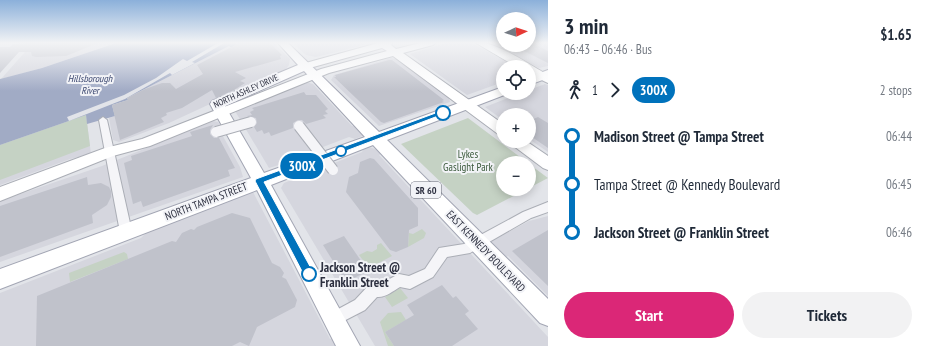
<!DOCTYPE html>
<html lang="en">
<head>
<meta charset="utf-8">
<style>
	:root { --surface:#fff; --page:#f2f2f3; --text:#1f2937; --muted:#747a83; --accent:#db2777 }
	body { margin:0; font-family:"PT Sans Narrow",sans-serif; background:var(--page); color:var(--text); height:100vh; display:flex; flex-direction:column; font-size:15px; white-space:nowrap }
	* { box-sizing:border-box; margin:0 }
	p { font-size:13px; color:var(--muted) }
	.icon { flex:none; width:22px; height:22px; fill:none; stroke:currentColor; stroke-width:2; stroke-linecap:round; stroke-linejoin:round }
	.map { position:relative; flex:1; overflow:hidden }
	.panel { display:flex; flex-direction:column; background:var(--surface); width:380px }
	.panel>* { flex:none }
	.badge { padding:0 8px; border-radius:13px; font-size:14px; line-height:26px }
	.needle { width:26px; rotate:86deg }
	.buttons { position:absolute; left:496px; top:12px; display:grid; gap:8px }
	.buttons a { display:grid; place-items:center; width:40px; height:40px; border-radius:50%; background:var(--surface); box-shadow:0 2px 10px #0003; font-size:20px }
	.map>.badge { position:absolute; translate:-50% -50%; box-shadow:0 0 0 2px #fff }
	.legs { display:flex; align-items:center; gap:6px; height:44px; padding:0 16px; font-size:13px }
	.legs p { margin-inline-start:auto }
	.summary { display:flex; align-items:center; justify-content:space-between; height:68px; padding:0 16px }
	h1 { font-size:22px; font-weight:700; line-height:30px }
	.action { display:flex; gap:8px; margin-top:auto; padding:8px 16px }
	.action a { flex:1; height:46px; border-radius:24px; background:var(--accent); color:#fff; font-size:16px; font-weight:700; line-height:46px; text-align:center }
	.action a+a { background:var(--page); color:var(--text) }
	ul { padding:0 16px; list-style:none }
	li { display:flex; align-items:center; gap:14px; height:48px; font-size:15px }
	li i { display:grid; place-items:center; width:6px; height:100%; margin:0 5px; background:currentColor }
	li i::after { content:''; width:10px; height:10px; margin:-5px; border:3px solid; border-radius:50%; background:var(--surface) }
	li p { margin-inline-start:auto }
	li:first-child i { background:linear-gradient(#0000 50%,currentColor 0) }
	li:last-child i { background:linear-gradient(currentColor 50%,#0000 0) }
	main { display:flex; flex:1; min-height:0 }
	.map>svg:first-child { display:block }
</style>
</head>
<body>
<main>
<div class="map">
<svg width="548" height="346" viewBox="0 0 548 346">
	<rect width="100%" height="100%" fill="#e2e4e9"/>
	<!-- built -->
	<path fill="#d5d6de" d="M33,43h83l-74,25 -41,11z
		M234,43h40l16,16 -1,6 -3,4 -117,54 -50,19 -6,-2 -4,-22 6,-2 -3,-11 16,-5 -1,-2 102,-52 4,3z
		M293,43h79l-56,14 -10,-2z
		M445,43h27l44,24h-13v15l-36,13 -57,-41z
		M492,43h11v2h26v-2h19v23l-9,2z
		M391,58l6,1 52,39 1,4 -71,24 -48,-46 3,-5z
		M306,82l7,2 39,42 7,1 6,8 -10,4 -6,-2 -52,20 -8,5 -20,6 -34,-57z
		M545,84l3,1v67l-19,-13v-24h-26v5l-18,-13 36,-14h8v-3z
		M86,115l5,39 -21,5 -70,26v-40z
		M213,121l5,1 2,3 -1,4 21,38 3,10 -243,85v-61l102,-35z
		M369,147l9,3 3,4 -2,1 169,182v9h-173l-94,-158 3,-5 78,-31 1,-2z
		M253,192l77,147 3,-1 6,8h-339v-53l141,-55 6,-6z
		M548,216v80l-40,-40 -2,1 -15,-13 1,-3 37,-20z"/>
	<!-- green -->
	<path fill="#c5d2c4" d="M86,115l4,31 -90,34v-35z
		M468,118l60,45h-25v26h24l-50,26 -4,-2 -72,-69z
		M529,164l19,14 -19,10z
		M422,229l4,4 -2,5 -16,9 1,-14 4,1z
		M381,243l11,13 -23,12 -10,-13 8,-4 5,1 5,-3v-4z
		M124,252l3,2 1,5 -58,23 -1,-9z
		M400,288l8,10 -16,9 -7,-10z
		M401,312l5,8 -21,12 9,14h-6l-8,-24 8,-9z"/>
	<!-- water -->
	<path fill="#a1abc5" d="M116,43h119l3,3 -5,3 -4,-3 -102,52 1,2 -16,5 3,11 -28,8 -1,-9 -86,30v-66l42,-11z"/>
	<!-- pier -->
	<path fill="#e2e4e9" d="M218,43h6l-32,19 3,1 -23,12 -2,-2 -45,26 -56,22 -2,-4 57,-22 32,-17 27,-19 4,2z"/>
	<!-- building -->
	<path fill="#c0c2cb" d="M28,43h70l-32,13 -30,1 -4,-1 -1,-4h-12l-19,21v-26h10l3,-3z
		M239,43h31l12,12 -2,1 1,3 -46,13 11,6 -6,3 5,2 -11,7 -18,8 -4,-8 -30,18 -16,5 1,2 -6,3 3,4 -44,18 -8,-35 16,-5 -1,-2 18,-9 17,-6h8l6,6 27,-15 -6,-9z
		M529,43h3l16,8v12l-30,-15 11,-3z
		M389,60h3l52,40 -2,1 2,1 -60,21 -3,-1 -47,-45h2l-1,-2z
		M304,92l2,3h10l12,14 -3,2 3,3 -5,1 3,3 -20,6 -4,-4h-4l-5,3v5l-22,8 -2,-4 -5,2 -2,-4 -5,2 -3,-5 3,-4 -1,-5 -9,-2 5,-1 -2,-3 4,-2 -2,-2z
		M538,117l10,6v25l-19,-13v-14z
		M213,125l-3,5v4l4,4h5l16,30 -7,2 2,6 -87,31 -2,-6 -8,3 -9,-41 8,-3 -1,-4 61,-20 -2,-4z
		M370,158l4,1 44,49v18l-9,4 -1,17 -12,5 -6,-2 -44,-58 3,-15 9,-4 2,-11z
		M87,177l1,8 13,-2 8,4 2,4v6l-4,8 -15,10 1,8 -93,34v-51z
		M232,213l18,5 22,45 8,4 4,6 -2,4 4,2 11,21 -2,7 -38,20 -8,19 -9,-4 -8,4h-196l1,-50 135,-55 4,1 6,-9 9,-4 3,1 3,-3z
		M548,230v56l-36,-35z
		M344,236l24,35 -22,11 -23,-37z
		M442,285l11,13 3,-2 13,15 -4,3 13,15 -26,17h-58l-9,-14 29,-17 -7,-10z"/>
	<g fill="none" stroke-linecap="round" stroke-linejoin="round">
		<defs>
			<path id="street" d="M103,117l4,3 25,112 -2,4 -4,1 -4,-1 -2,-4 -21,-112z
				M548,202v10l-17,6 -61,35 -23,4 -14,20 -23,12 -10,-2c-7,4 -15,11 -23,10l-12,13 -31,16 -5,-2 -2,-5 2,-5 26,-14 14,-15 5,-2 6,1 19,-10 10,2 16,-7 14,-21 25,-4 59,-32z"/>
			<path id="secondary" d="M378,43h14l-1,2 5,4 24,-6h15l-2,2 -30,8 100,71v12l-5,-2 -105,-78 -64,17 -179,73 -37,10 -113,45v-14l105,-39 37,-9 179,-70 66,-18 -5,-3 -76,21 -5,-3 1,-2z
				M476,43c19,-3 55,23 72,32v8l-19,-9v-7h-12z
				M509,141h17l22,15v14l-5,-2 -32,-24z"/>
			<path id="primary" d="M278,43h10l91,89 124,-45v6l4,1 -120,46 161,159v27l-8,-3 -167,-178 -102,40 89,161h-24l-79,-156 -257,99v-20l251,-91 -41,-74 2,-3 86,-36zM304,71l61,66 -101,36 -39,-67z
				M548,70v8l-19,7v-8z"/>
		</defs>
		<!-- street casing -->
		<use href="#street" stroke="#abaeb6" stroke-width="2"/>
		<!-- secondary casing -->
		<use href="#secondary" stroke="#abaeb6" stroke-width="2"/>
		<!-- primary casing -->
		<use href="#primary" stroke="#a3a6b4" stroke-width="2"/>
		<!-- street -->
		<use href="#street" fill="#f5f5f8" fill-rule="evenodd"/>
		<!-- secondary -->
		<use href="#secondary" fill="#fff" fill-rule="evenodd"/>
		<!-- primary -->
		<use href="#primary" fill="#fff" fill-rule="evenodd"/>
		<defs>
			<path id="street-bridge" d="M299,126l34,44
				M216,132l35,-10"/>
		</defs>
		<!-- street-bridge casing -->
		<use href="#street-bridge" stroke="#abaeb6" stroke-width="12" stroke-linecap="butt"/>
		<!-- street-bridge -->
		<use href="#street-bridge" stroke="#f5f5f8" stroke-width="10"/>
	</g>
	<!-- sky -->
	<linearGradient id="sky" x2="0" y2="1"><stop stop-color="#8bb0da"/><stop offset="0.47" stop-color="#f2f3f5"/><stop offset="1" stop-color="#f2f3f5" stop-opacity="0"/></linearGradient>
	<rect width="548" height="91" fill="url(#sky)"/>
	<!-- line-1 -->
	<path fill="#0072bc" stroke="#fff" d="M441,111l5,2 -182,69 48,88 2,4 -2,3 -3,2 -4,-2 -50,-96 1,-2z"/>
	<!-- markers -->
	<g fill="#fff" stroke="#0072bc" stroke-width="2">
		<circle cx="443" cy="113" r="7"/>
		<circle cx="341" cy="151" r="5"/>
		<circle cx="309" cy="274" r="7"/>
	</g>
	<g text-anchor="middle" stroke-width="4" stroke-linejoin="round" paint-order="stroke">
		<!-- far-street labels -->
		<g font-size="9" fill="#2c2f3f" stroke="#f2f3f7">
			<text transform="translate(246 91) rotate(-24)" y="3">NORTH ASHLEY DRIVE</text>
		</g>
		<!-- far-water labels -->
		<g font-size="10" font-style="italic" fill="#3b476f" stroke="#f2f3f7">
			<text x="90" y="82">Hillsborough<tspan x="90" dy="12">River</tspan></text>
		</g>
		<!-- shield labels -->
		<rect fill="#f2f3f7" stroke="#676a76" stroke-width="1" x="411" y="182" width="30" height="16" rx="3"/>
		<g font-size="10" font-weight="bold" fill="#2c2f3f">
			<text x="426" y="194">SR 60</text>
		</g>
		<!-- park labels -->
		<g font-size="11" fill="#3b5a3c" stroke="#f2f3f7">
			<text x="468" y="158">Lykes<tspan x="468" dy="13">Gaslight Park</tspan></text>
		</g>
		<!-- street labels -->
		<g font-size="11" fill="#2c2f3f" stroke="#f2f3f7">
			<text transform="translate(206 201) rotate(-21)" y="4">NORTH TAMPA STREET</text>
			<text transform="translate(486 251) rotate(46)" y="4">EAST KENNEDY BOULEVARD</text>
		</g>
		<!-- near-stop labels -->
		<g font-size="13" font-weight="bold" fill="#2c2f3f" stroke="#f2f3f7" text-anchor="start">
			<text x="320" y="272">Jackson Street @<tspan x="320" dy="15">Franklin Street</tspan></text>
		</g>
	</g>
</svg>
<div class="buttons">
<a><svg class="needle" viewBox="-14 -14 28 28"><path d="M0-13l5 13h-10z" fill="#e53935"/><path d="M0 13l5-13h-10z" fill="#747a83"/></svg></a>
<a><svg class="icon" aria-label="locate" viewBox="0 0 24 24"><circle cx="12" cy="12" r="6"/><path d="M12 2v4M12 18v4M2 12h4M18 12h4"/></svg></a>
<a>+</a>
<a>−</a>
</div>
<b class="badge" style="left:302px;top:166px;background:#0072bc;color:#fff">300X</b>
</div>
<section class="panel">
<div class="summary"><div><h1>3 min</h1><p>06:43 – 06:46 · Bus</p></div><b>$1.65</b></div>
<div class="legs"><svg class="icon" aria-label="walk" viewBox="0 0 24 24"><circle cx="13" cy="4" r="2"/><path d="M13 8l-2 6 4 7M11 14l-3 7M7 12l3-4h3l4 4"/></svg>1<svg class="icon" aria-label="forward" viewBox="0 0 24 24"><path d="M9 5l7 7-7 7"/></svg><b class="badge" style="background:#0072bc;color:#fff">300X</b><p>2 stops</p></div>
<ul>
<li><i style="color:#0072bc"></i><b>Madison Street @ Tampa Street</b><p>06:44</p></li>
<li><i style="color:#0072bc"></i><span>Tampa Street @ Kennedy Boulevard</span><p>06:45</p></li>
<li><i style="color:#0072bc"></i><b>Jackson Street @ Franklin Street</b><p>06:46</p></li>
</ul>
<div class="action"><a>Start</a><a>Tickets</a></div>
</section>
</main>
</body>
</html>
